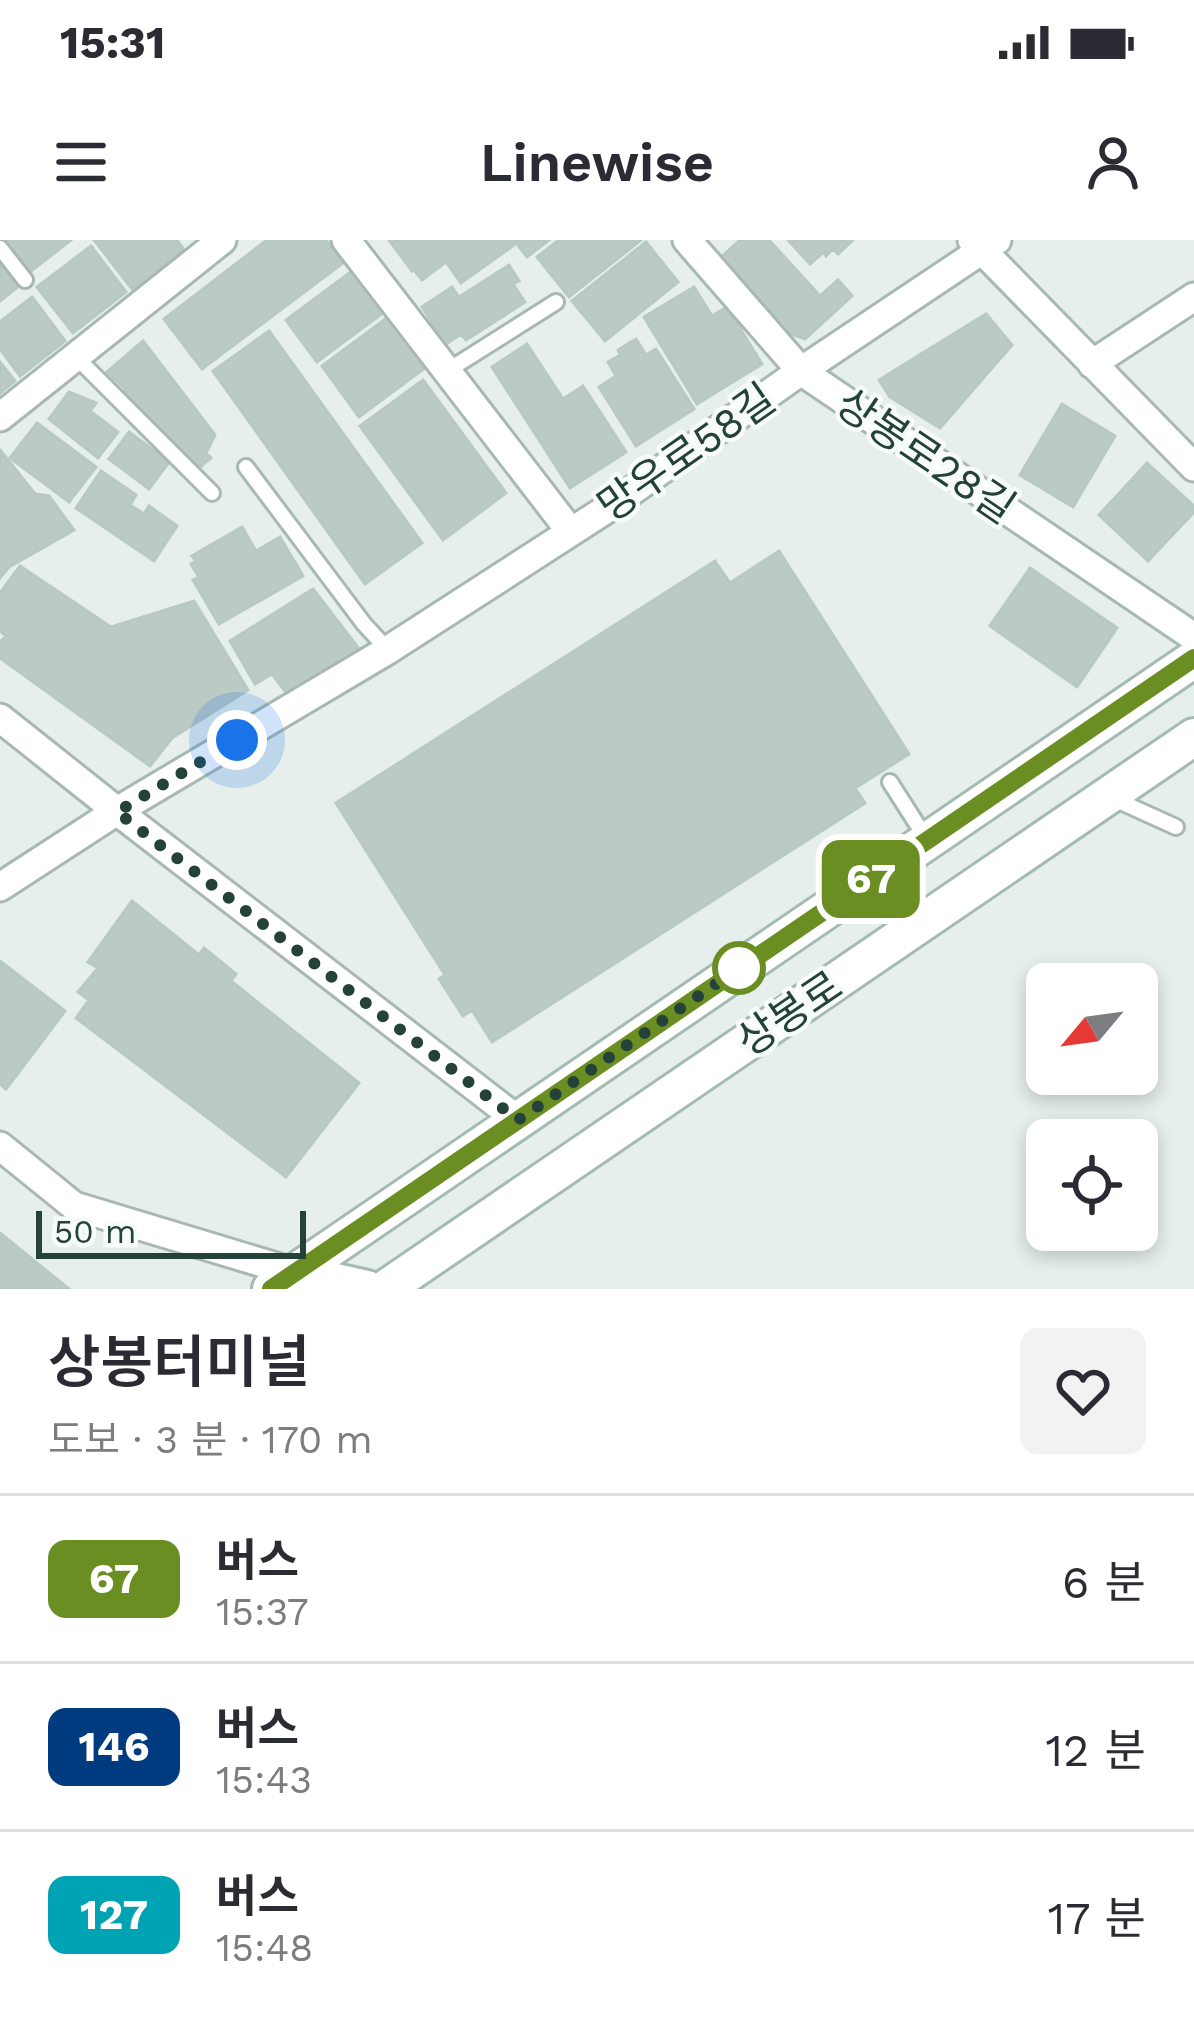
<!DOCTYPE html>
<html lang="ko">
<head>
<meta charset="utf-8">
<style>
	:root { --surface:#fff; --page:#f2f2f3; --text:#2b2b33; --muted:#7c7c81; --line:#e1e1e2 }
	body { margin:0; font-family:"Work Sans","Noto Sans KR",sans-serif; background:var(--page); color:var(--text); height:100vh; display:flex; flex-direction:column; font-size:45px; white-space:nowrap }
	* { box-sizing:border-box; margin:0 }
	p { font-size:39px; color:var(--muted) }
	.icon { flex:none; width:66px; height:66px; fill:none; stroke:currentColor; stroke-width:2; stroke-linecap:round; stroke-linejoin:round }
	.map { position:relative; height:1049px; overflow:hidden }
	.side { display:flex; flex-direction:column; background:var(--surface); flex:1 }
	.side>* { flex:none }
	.badge { padding:0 24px; border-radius:18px; font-size:42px; line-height:78px }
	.needle { width:78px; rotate:241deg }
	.controls { position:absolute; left:1026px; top:723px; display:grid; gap:24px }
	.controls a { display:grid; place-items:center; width:132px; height:132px; border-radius:18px; background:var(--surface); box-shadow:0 6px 18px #0003; font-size:60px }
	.scale { position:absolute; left:36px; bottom:30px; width:270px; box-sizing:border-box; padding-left:12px; border:6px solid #24423a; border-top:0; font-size:33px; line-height:42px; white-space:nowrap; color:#24423a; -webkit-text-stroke:9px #f7fbf9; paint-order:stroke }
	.you { position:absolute; width:60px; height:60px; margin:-30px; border:9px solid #fff; border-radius:50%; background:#1a73e8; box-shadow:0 0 0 18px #1a73e833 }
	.map>.badge { position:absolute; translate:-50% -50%; box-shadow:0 0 0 6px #fff }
	.round { display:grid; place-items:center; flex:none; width:126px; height:126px; border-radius:18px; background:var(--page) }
	.summary { display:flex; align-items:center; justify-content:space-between; height:204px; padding:0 48px }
	h1 { font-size:57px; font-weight:600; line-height:90px }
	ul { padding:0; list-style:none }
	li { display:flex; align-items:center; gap:36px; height:168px; padding:0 48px; border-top:3px solid var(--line) }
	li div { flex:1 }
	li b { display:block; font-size:45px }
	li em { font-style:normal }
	li .badge { min-width:132px; font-weight:700; text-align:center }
	.status { display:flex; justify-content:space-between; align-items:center; height:84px; padding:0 60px; background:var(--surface); direction:ltr }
	.status svg { height:33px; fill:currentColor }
	header { display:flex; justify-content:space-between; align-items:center; height:156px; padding:0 48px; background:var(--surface); font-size:54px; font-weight:600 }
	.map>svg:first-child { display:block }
</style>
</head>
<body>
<div class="status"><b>15:31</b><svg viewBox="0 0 49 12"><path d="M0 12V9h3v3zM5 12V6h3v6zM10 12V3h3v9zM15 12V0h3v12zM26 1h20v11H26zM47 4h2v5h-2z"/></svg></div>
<header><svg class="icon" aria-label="menu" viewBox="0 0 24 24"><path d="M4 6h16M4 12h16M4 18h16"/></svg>Linewise<svg class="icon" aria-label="person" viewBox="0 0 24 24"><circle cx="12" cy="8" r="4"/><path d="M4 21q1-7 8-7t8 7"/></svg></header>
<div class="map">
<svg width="1194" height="1049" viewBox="0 0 1194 1049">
	<rect width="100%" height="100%" fill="#e6efeb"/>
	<!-- building -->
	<path fill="#bbcac4" stroke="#b8c9c2" stroke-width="3" d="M4,0h67l-41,32z
		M94,0h83l7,10 -52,39z
		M267,0h59l17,23 -141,106 -38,-50z
		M389,0h121l4,5 -53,38 -15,-21 -24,18 -8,-10 -2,1z
		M514,0h35l-22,17z
		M559,0h82l-72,57 -32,-40z
		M740,0h29l51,56 18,-16 14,16 -47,43 -28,-10 -61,-67z
		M788,0h65l-15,14 -5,-5 -7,7 -2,-4 -14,12z
		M646,2l32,40 -73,59 -33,-40z
		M91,6l35,46 -53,41 -36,-46z
		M0,19l20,26 -20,16z
		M360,25l31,42 -74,55 -31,-42z
		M509,25l10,16 -6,3 12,18 -59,38 -5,-6 -15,10 -24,-37 30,-20 7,10z
		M694,47l18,29 15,-9 35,57 -65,40 -53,-87z
		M32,57l33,44 -45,35 -20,-27v-27z
		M392,74l37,51 -70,52 -37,-51z
		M986,74l26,31 -72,83 -50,-31 -11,-17z
		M269,91l153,212 -57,41 -152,-213z
		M636,99l10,16 10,-6 38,60 -58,37 -37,-59 17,-11 -8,-14 12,-7 -2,-5z
		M143,101l72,94 -9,18 5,5 -12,10 -77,-75 3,-4 -18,-17z
		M527,104l36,55 20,-13 43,66 -56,36 -78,-121z
		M0,122l15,19 -15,12z
		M423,140l83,113 -63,47 -83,-114z
		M69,152l27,11 -6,8 28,21 -20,26 -49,-39z
		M1062,164l53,32 -42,71 -53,-32z
		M37,183l59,44 -27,35 -59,-44z
		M129,192l40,30 -20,27 -40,-30z
		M0,210l35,44 14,2 25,34 -65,37 -9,11z
		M1147,223l47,43v6l-46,49 -49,-46z
		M101,231l35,24 -6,10 14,9 5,-8 28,20 -23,35 -78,-53z
		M242,287l14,24 24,-14 23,39 -84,48 -26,-44 6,-3 -8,-13 5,-3 -4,-5z
		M779,311l130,203 -54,34 10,15 -373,239 -20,-32 -9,6 -24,-37 6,-4 -109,-172 379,-242 15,22z
		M20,326l91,61 83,-26 54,89 -76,48 -22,28 -150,-108v-16l6,-6 -6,-5v-38z
		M1030,328l87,60 -40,59 -87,-61z
		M313,349l47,61 -72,45 -16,-21 -17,10 -25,-43z
		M132,661l67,54 5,-7 32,26 -5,7 128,102 -73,94 -210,-159 13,-18 -11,-8 20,-24 -10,-6z
		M0,721l65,50 -59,78 -6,-5z
		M0,993l69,56h-69z"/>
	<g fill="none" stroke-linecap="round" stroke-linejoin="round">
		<defs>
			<path id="lane" d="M0,8l25,32
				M76,117l136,136
				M447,131l109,-69
				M246,227l118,157 24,26
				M890,542l37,58
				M1112,558l64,29"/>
			<path id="street" d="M346,0l225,292
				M687,0l114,131 393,266
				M972,0l222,227
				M1092,124l102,-67
				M0,177l222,-177
				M0,478l117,93 401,309
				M0,647l117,-76 271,-161 214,-138 199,-141 196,-131
				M0,906l74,60 222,67"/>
			<path id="secondary" d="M296,1033l71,16
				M271,1049l923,-630
				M385,1049l809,-552"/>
		</defs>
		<!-- lane casing -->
		<use href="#lane" stroke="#a8b8b2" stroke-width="20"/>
		<!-- street casing -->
		<use href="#street" stroke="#a8b8b2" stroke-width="33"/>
		<!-- secondary casing -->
		<use href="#secondary" stroke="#a4bbb3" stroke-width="42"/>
		<!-- lane -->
		<use href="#lane" stroke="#fff" stroke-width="14"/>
		<!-- street -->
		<use href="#street" stroke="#fff" stroke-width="27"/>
		<!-- secondary -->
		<use href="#secondary" stroke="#fff" stroke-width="36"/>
	</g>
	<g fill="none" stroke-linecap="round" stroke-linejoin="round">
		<defs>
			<path id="line" d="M271,1049l923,-631"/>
		</defs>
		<!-- line casing -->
		<use href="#line" stroke="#fff" stroke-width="27"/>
		<!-- line -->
		<use href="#line" stroke="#6b8e23" stroke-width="18"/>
		<!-- walk -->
		<path stroke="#24423a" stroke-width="12" stroke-dasharray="0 21.6" d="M237,500l-120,72 401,308 221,-152"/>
	</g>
	<!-- markers -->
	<circle fill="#fff" stroke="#6b8e23" stroke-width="6" cx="739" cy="728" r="24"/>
	<g text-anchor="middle" stroke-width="9" stroke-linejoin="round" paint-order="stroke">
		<!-- street labels -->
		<g font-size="42" fill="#24423a" stroke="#f7fbf9">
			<text transform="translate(686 212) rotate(-35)" y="15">망우로58길</text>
			<text transform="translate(926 215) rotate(34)" y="15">상봉로28길</text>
			<text transform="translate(789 773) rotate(-34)" y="15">상봉로</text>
		</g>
	</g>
</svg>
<div class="controls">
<a><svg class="needle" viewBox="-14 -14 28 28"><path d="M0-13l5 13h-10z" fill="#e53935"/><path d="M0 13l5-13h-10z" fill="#7c7c81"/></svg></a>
<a><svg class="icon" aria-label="locate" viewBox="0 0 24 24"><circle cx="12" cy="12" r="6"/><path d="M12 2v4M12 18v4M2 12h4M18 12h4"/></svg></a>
</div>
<div class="scale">50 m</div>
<div class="you" style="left:237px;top:500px"></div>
<b class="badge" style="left:871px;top:639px;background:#6b8e23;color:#fff">67</b>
</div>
<section class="side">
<div class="summary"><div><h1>상봉터미널</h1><p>도보 · 3 분 · 170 m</p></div><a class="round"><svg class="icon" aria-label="heart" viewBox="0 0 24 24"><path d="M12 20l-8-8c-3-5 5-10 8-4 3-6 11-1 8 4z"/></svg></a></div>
<ul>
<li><span class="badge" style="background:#6b8e23;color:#fff">67</span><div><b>버스</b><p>15:37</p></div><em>6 분</em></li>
<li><span class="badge" style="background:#003b80;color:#fff">146</span><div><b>버스</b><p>15:43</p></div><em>12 분</em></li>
<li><span class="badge" style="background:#00a3b4;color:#fff">127</span><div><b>버스</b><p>15:48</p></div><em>17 분</em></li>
</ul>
</section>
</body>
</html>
